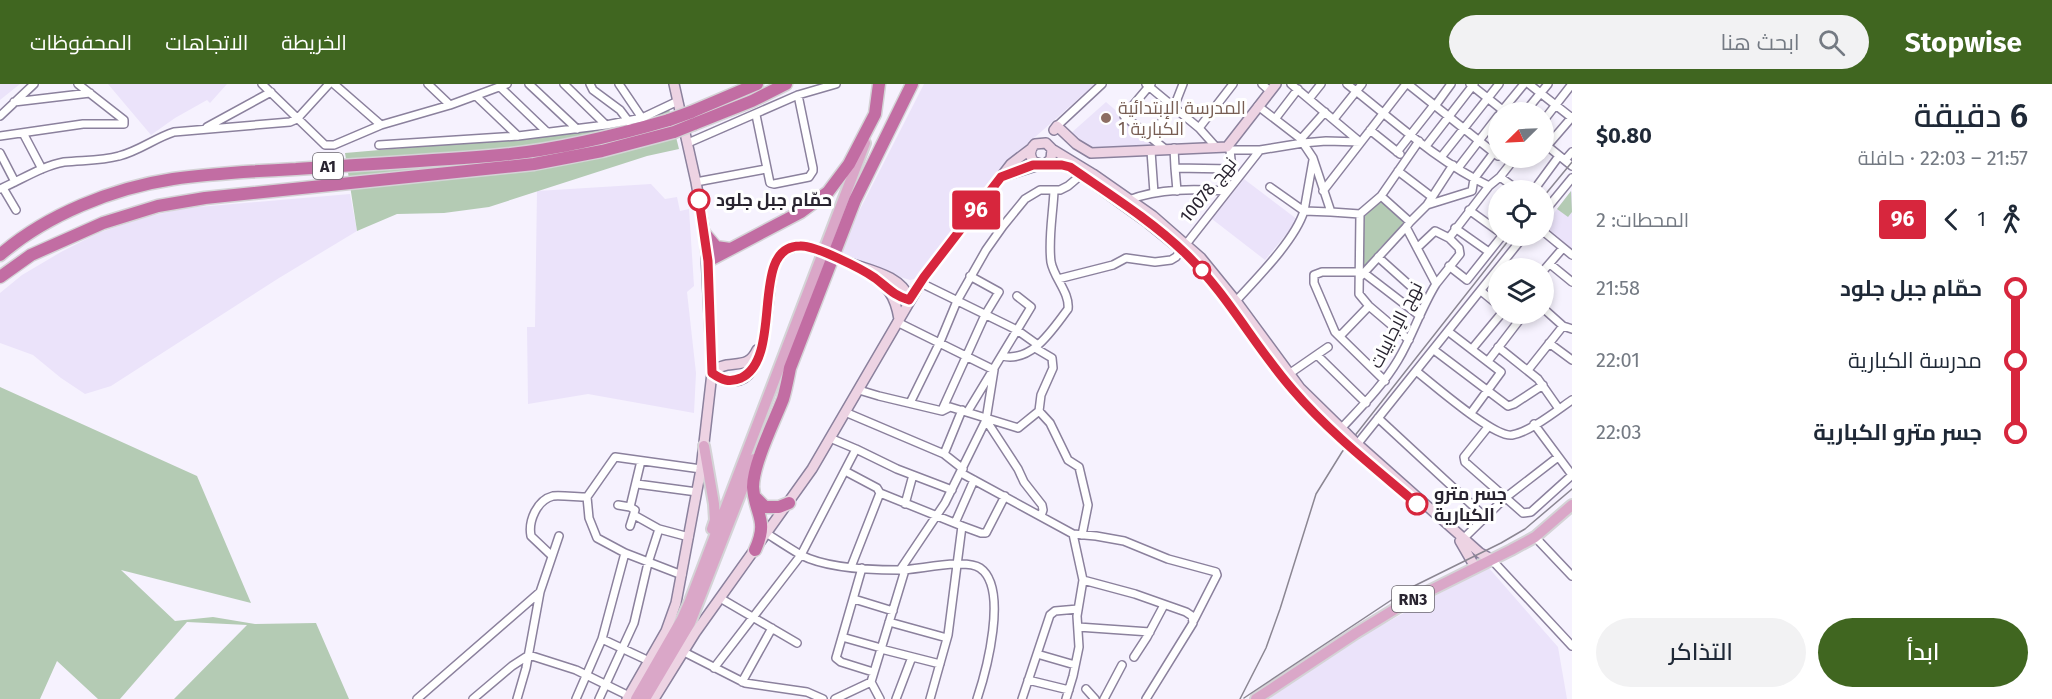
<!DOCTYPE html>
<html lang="ar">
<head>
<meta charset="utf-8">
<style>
	:root { --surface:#fff; --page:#f2f2f3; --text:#1f2937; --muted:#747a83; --accent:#406620 }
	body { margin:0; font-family:"Fira Sans",Cairo,sans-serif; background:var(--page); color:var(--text); direction:rtl; height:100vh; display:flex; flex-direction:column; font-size:22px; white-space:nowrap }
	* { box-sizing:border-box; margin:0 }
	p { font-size:20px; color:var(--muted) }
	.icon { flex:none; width:33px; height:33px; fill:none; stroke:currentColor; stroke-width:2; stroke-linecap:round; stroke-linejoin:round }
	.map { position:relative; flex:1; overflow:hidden; direction:ltr }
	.drawer { display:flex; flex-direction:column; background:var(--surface); width:480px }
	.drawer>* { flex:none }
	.badge { padding:0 12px; border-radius:4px; font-size:21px; line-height:39px }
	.needle { width:39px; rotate:246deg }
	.buttons { position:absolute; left:1488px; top:18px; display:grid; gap:12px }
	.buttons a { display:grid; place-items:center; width:66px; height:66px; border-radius:50%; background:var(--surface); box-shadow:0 3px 9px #0003; font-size:30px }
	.map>.badge { position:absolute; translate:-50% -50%; box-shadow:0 0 0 3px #fff }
	.legs { display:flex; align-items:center; gap:9px; height:66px; padding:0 24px; font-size:20px }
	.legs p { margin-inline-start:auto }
	.summary { display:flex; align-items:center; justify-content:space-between; height:102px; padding:0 24px }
	h1 { font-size:33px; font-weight:600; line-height:45px }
	.cta { display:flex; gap:12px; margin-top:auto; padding:12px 24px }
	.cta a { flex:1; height:69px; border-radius:36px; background:var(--accent); color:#fff; font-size:24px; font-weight:600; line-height:69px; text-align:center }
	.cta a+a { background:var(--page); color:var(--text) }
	ul { padding:0 24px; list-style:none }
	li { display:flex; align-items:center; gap:21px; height:72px; font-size:22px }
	li i { display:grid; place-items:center; width:9px; height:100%; margin:0 8px; background:currentColor }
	li i::after { content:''; width:15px; height:15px; margin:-8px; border:4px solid; border-radius:50%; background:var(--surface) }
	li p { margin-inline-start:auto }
	li:first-child i { background:linear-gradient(#0000 50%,currentColor 0) }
	li:last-child i { background:linear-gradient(currentColor 50%,#0000 0) }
	header { display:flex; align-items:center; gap:36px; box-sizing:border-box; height:84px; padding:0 30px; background:var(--accent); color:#fff }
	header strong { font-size:28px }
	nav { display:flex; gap:33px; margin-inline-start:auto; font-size:21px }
	.search { width:420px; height:54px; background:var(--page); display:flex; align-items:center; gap:15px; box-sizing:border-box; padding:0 21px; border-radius:33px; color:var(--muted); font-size:22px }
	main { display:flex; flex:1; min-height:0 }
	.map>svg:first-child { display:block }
</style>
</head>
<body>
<header>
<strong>Stopwise</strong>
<div class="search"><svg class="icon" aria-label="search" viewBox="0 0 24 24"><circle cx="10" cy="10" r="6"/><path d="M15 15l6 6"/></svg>ابحث هنا</div>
<nav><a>الخريطة</a><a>الاتجاهات</a><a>المحفوظات</a></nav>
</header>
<main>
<section class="drawer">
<div class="summary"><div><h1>6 دقيقة</h1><p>21:57 – 22:03 · حافلة</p></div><b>$0.80</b></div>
<div class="legs"><svg class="icon" aria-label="walk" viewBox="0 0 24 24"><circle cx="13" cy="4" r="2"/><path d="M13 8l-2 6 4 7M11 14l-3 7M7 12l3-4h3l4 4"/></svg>1<svg class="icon" aria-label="back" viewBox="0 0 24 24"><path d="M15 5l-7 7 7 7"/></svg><b class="badge" style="background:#d7263d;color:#fff">96</b><p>المحطات: 2</p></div>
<ul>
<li><i style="color:#d7263d"></i><b>حمّام جبل جلود</b><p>21:58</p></li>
<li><i style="color:#d7263d"></i><span>مدرسة الكبارية</span><p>22:01</p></li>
<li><i style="color:#d7263d"></i><b>جسر مترو الكبارية</b><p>22:03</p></li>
</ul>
<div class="cta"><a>ابدأ</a><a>التذاكر</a></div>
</section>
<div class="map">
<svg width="1572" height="615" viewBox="0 0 1572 615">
	<rect width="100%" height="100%" fill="#f6f2fe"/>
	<!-- built -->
	<path fill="#ebe3fa" d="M0,0h20l-20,16z
		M108,0h119l-17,19 -3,-3 -32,18 -24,17z
		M924,0h171l-89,79 -85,114 -11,3 -42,-13 -27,-14 12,-30z
		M1106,18l49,42v3l-64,4 -21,-17z
		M1244,95l54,41 -33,40 -53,-41z
		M651,100l14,15 12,-2 3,14 9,-2 5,77 -7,6 9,81 -2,40 -106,-19 -60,10 -1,-77h8l2,-136z
		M1571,107l1,1v60l-28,-21v-5z
		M350,110l7,37 -78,47 -168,108 -26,8 -24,-16 -28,-23 -33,-12v-50l22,-18 39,-23 37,-19 48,-16 40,-9z
		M1488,483l70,80 9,52h-299l103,-68z"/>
	<!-- green -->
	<path fill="#b4cbb4" d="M668,21l11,44 -32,7 -158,51 -45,6 -47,1 -40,17 -12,-78 231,-20 27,-5z
		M1571,107l1,21 -4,5 -11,-8z
		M1381,117l24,22 -25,25 -17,23 -2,-1 1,-51z
		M0,303l197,89 54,127 -130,-33 54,51 38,-4 42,7 61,-1 33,76h-175l73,-74 -60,-3 -67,77h-22l-41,-38 -17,38h-40z"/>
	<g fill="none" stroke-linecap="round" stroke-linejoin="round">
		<defs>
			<path id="street" d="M262,0l63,61h9l47,-20
				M334,0l47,41 69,-20
				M428,0l22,21 57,-21
				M529,0l48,45
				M564,0l42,41 36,-7 36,-17
				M590,0l3,6 27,20 9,12
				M619,0l23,34
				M1146,0l53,44 17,19
				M1151,0l-27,32 41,33
				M1262,0l8,7
				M1291,0l69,58
				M1347,0c45,35 89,77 142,102l11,-9 15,-19
				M1408,0l90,72
				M1470,0l35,28
				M1529,0l43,34
				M500,3l47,45
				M476,12l42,40
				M1309,15l12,-15
				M14,18l76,-9
				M1258,22l43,33 2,4 23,-2 35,1
				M1435,22l16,-22
				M1501,28l23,-28
				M1525,28l23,-28
				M756,31l14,68 4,1 35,-7 4,-6v-3l-15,-73
				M0,32l34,-32
				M1275,35l23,-30
				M1334,35l28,-35
				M1544,36l28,-36
				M1057,42l45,-42
				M207,43l64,-35
				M1199,44l34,-44
				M1370,46l30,24
				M23,49l19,36
				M0,52l83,-12h41v-4l-46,-36
				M1149,53l25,-30 9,-23
				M1301,55l24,-27
				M688,59l110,-48 38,-11
				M379,61l139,-9 88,-11
				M1546,61l26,21
				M1426,62l48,-62
				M1547,62l25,-29
				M1174,64l1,20
				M1230,66l2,19 3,11
				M1260,66l43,-7 10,15 18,54 29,2 21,-18 38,-55
				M1151,67l3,42
				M1397,68l37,-47
				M0,69l15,29
				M1442,72l57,-72
				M1313,76l-9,51 27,1
				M1565,76l7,-8
				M1458,84l40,-52
				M1398,87l34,26
				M1500,93l18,13
				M696,98l70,-13
				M3,104l13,22
				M0,105c21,-9 42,-23 64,-27 19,-2 37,-1 55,-6 20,-5 36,-18 55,-24l116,-10 7,-3 32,-35
				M1534,106l25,-34
				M1177,107l-2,-23 57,1
				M1323,107l83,-107
				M1129,116c30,-12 67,-11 98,-9
				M1427,121l45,-14 2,-12 24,-32
				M1469,126l29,21
				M1544,128l28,-34
				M1360,130l-1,80 10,12 40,34
				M1410,138l17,-17 26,-40
				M1455,144l34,24
				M1544,148l28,23
				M1417,164l18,-17 14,7
				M1378,173l48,43
				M1550,180l22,18
				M1449,182l18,14 35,-44
				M1544,186l19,-22
				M1359,188h-37l-8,3v8l21,49 3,3 4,-1 27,-28
				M1364,189l56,43
				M1361,192l45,-49
				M1058,195l55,-14 13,-7 29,4 16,-2 5,-3 84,-107h-30l-3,-3
				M921,199l96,47 21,15
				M1436,200l24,-30 -1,-6 -10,-10 40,-52
				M1481,207l17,14
				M1236,217c21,-23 59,-61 68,-90l-34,-24
				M1544,225l19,17 9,3
				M1510,230l9,6
				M897,238l97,48 -8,50 -41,83 -45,67
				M1449,248l52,40 -30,41
				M1338,251l47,46
				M1549,259l23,17
				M1498,263l40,32 21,30
				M1472,265l29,-35
				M1434,266l74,56 6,-2 29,-19
				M1002,272c30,7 50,-26 66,-47 2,-16 -14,-31 -17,-47 -3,-23 2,-48 3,-71
				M1318,272l48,47
				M1488,277l36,-47
				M1528,286l35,-44
				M1416,287c17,13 78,67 96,64 18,-3 44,-24 60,-35
				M1286,292l42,-29
				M859,306l20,6 63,15 8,-4 68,21 21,-17 2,-16 12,-27 -1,-10 -17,-10
				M910,319l30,-61 17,-41 29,-51 17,-24 22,-27 15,-9h20l8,-4 13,-11
				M942,326l43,-95 14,-23 -29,-16
				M968,327l63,-104 -14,-11
				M1039,327l11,12 18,37 11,7 9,38 -6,30
				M845,328l99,42 19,15
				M1378,334l107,99
				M986,336l32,49 6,13 18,23 1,5 -2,6
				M1534,340l38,51
				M1488,343l-24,30 1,5 58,51 8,-1 41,-37
				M1338,348c21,-23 44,-45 60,-72 15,-25 23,-52 38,-76l-30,-57 4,-5 -29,-26
				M830,354l26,11
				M1355,363l169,-211
				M944,370l18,-44
				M845,387l32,17 3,5 -29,74
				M961,389l112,61 23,2 28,5 44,18 48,13 1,3 -23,45
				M637,400l60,8
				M880,409l82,33 -14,109 -18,64
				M587,413l2,21 8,20 28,15 57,22
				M905,420l8,-29
				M618,421l12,2 5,3 -5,16
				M630,423l11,-46
				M634,431l25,14 30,8
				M955,439l19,-43
				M962,442l19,7h5l19,-37
				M766,449c11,7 23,15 35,22 25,13 69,15 98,15 19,0 66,-12 81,-2 29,20 6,104 -3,131
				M1535,453l37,39
				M1464,454l41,-40 53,-41
				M551,471l-20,-19c-3,-15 6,-36 22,-40 7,-1 25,1 34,1l28,-40 86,12
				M1491,475l81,87
				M862,484l-26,90 5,4 32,10
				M1083,496l52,14 51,18 6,4 1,7 -47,76
				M720,514l77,45
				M854,515l39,12
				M889,538l58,16
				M1078,543l72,5
				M842,553l39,11
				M602,555l47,22
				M881,565l59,15
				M684,568l61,31 62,9 16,7
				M1037,570l38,11
				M1134,573l13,-20 17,-32
				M714,584l87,-113 55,-106 41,20 55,21
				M1028,596l41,10
				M742,598l30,-54
				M871,598l9,17
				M1086,605l9,10
				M417,615l123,-107
				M473,615l39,-33 17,-11 47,15 53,26
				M517,615l9,-31 14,-76 19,-56
				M576,615l26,-60 23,-86
				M599,615l35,-76 14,-60 11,-34
				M835,615l36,-17 34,-112
				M896,615l16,-42
				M1022,615l28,-84 5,-4 23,-2
				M1066,615l7,-23 6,-29 -2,-31 6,-36 -10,-46
				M1104,615l18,-34"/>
			<path id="secondary" d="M1054,46l3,-4 19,18 15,9 136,-6 49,-63
				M1052,65l-1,10 -7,6 -10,-3c-5,-6 -5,-12 1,-18l11,-1 6,6 41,25 60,42 48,42 35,43 64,87 46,45
				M1044,81h18l8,2 78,56 37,30 22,22 86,116 48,48
				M1004,92l35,-11
				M842,176c23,10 58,13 68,39
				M867,189c20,12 28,22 32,46
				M712,286c5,-2 10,-4 15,-5 14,-2 23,0 30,-15
				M712,289c61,39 52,-79 62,-107 7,-15 17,-21 33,-20
				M1354,357l126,112 11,6
				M1349,362l20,18
				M1460,457l15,26
				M627,615l39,-68 10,-28 25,-134 11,-96 -7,-139 -9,-52 -22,-98
				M654,615l41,-66 117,-164 112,-192 87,-113 21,-16"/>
			<path id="primary" d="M704,362l10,58 1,16 -3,9
				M636,615l46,-80 8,-18 175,-458
				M645,615l45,-76 64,-164
				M1256,615l100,-66 49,-30 106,-53 24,-13 37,-32"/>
			<path id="highway" d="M691,28l66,-28
				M694,40l58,-23 34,-17
				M705,150l11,13 14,2
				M0,171c46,-40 113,-67 173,-76 41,-6 82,-8 123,-10 68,-5 136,-8 204,-14 58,-5 114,-19 169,-35
				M708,177l93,-49 27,-20 21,-28 26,-50 4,-30
				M0,193l31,-22 72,-32 55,-17 47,-8 329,-34 68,-13 72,-19
				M756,414l9,9h14l10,-4
				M755,466c14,-31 0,-34 -2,-63 0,-23 21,-65 30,-88 3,-10 5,-21 7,-31l65,-168 57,-116"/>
		</defs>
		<!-- street casing -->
		<use href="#street" stroke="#8b819d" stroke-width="10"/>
		<!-- secondary casing -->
		<use href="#secondary" stroke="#8b819d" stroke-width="12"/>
		<!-- primary casing -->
		<use href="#primary" stroke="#d4d3d6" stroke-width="14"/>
		<!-- highway casing -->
		<use href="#highway" stroke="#d4d3d6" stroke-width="15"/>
		<!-- street -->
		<use href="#street" stroke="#fff" stroke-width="7"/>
		<!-- secondary -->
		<use href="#secondary" stroke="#edd3e3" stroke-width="9"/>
		<!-- primary -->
		<use href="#primary" stroke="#daa7c8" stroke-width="10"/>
		<!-- highway -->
		<use href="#highway" stroke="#c26da3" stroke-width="12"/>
		<!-- tram -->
		<path stroke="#8b8692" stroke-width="1.5" d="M1544,112l28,-34
			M1244,614l164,-109 93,-46 24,-14 47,-40
			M1240,615l26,-51 14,-39 36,-115 26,-42 170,-216"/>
		<defs>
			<path id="secondary-bridge" d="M807,162l35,14
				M1346,349l8,8
				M1341,355l8,7"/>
			<path id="highway-bridge" d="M669,36l22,-8
				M674,48l20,-8"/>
		</defs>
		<!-- secondary-bridge casing -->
		<use href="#secondary-bridge" stroke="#8b819d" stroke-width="12" stroke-linecap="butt"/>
		<!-- highway-bridge casing -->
		<use href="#highway-bridge" stroke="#d4d3d6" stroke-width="15" stroke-linecap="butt"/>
		<!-- secondary-bridge -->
		<use href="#secondary-bridge" stroke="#edd3e3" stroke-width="9"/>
		<!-- highway-bridge -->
		<use href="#highway-bridge" stroke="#c26da3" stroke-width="12"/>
	</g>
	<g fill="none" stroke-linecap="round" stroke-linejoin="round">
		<defs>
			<path id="line-1" d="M699,116l9,61 4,112c10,7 17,10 29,5 44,-21 7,-132 59,-132 15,-1 62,23 75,32 12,9 19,18 34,22l15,-23 77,-100 32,-12h29l8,2c39,27 82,54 116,87 42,41 69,93 107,136 37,43 82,78 124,114"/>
		</defs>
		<!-- line-1 casing -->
		<use href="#line-1" stroke="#fff" stroke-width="14"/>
		<!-- line-1 -->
		<use href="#line-1" stroke="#d7263d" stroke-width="9"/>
	</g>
	<!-- markers -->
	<circle fill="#8d6e63" stroke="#fff" stroke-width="2" cx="1106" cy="34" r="6"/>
	<g fill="#fff" stroke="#d7263d" stroke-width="3">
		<circle cx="699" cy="116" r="10"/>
		<circle cx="1202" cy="186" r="8"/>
		<circle cx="1417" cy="420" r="10"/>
	</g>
	<g text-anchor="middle" stroke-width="6" stroke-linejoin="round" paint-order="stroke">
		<!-- shield labels -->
		<g fill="#fff" stroke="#69666e" stroke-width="1.5">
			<rect x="313" y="69" width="30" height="26" rx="4.5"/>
			<rect x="1392" y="502" width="42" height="26" rx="4.5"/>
		</g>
		<g font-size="16" font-weight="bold" fill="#292430">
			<text x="328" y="88">A1</text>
			<text x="1413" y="521">RN3</text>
		</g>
		<!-- education labels -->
		<g font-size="18" fill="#785e54" stroke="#fff" text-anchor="start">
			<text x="1118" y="30">المدرسة الإبتدائية<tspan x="1118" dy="21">الكبارية 1</tspan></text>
		</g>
		<!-- street labels -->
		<g font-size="18" fill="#292430" stroke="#fff">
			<text transform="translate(1208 106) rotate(-51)" y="6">نهج 10078</text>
			<text transform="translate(1396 241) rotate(-63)" y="6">نهج الإجابيات</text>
		</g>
		<!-- stop labels -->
		<g font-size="18" font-weight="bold" fill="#292430" stroke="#fff" text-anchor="start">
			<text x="716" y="122">حمّام جبل جلود</text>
			<text x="1434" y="416">جسر مترو<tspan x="1434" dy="21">الكبارية</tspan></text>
		</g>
	</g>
</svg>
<div class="buttons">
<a><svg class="needle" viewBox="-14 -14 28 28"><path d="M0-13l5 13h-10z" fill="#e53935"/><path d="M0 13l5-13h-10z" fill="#747a83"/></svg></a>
<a><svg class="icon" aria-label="locate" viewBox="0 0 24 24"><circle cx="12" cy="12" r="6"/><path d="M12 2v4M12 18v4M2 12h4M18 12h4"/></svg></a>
<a><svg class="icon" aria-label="layers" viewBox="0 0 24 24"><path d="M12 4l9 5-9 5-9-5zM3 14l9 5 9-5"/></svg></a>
</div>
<b class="badge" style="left:976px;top:126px;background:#d7263d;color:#fff">96</b>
</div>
</main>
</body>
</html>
